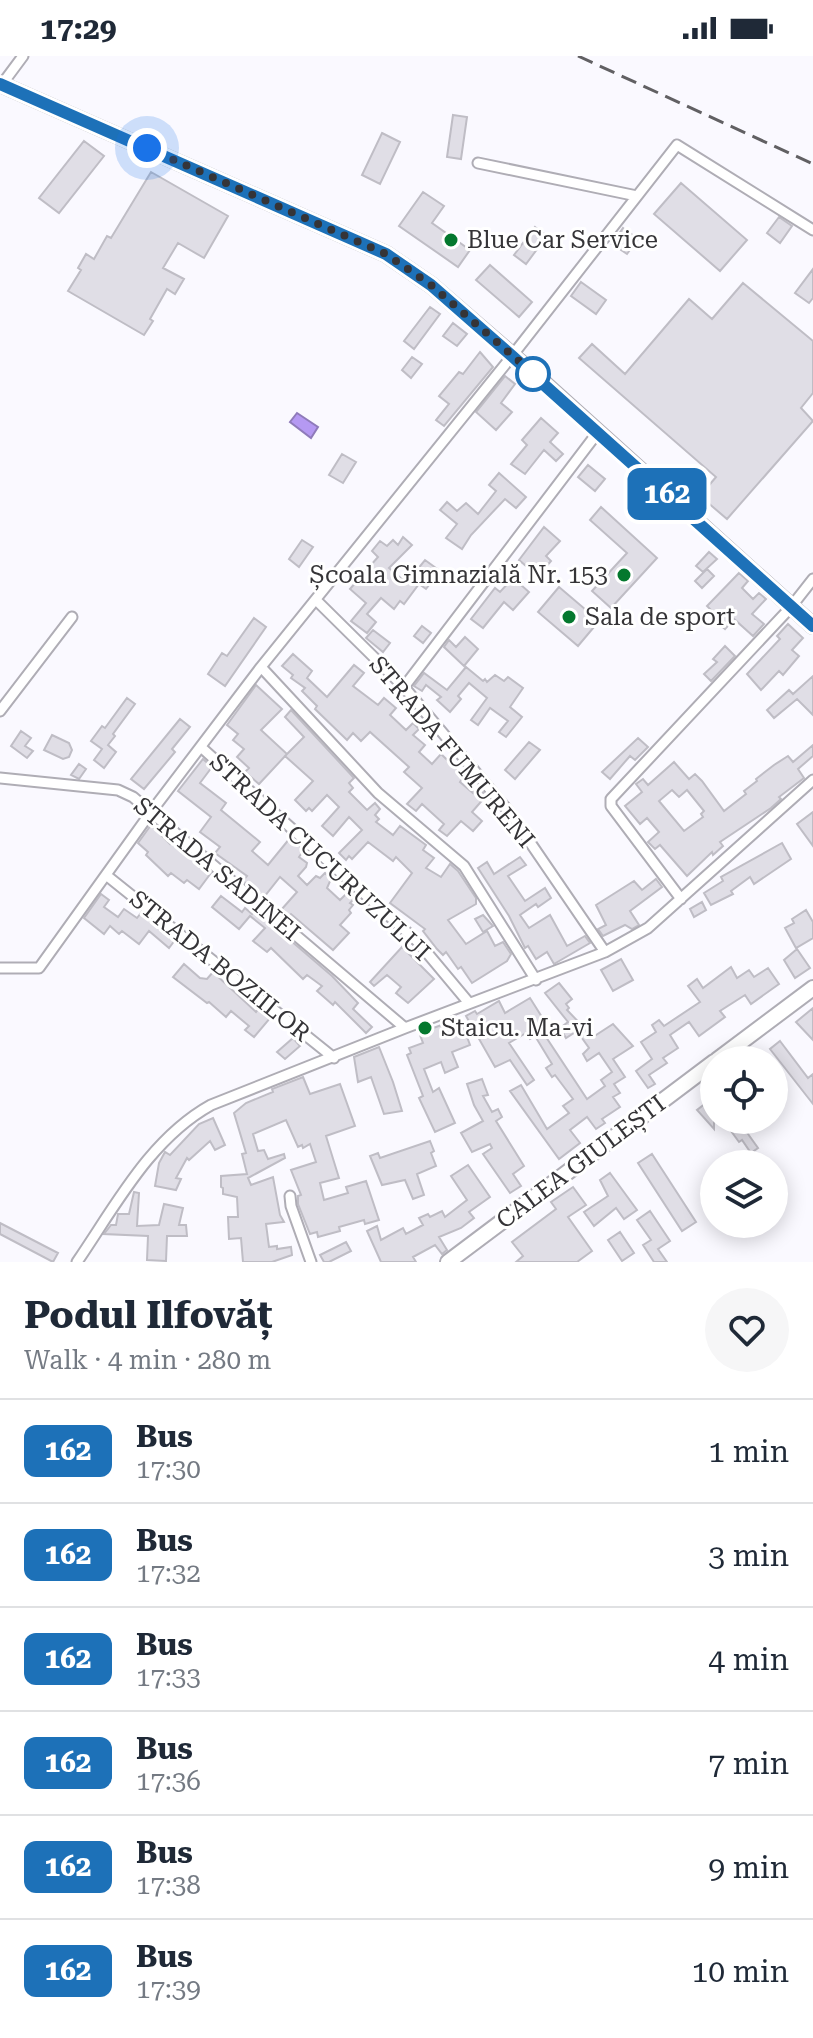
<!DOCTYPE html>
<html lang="en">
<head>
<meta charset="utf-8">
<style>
	:root { --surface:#fff; --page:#f6f6f7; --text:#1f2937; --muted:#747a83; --line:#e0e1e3 }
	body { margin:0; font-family:"Roboto Serif",serif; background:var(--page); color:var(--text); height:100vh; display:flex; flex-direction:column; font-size:30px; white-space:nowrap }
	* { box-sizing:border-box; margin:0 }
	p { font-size:26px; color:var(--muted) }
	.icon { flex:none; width:44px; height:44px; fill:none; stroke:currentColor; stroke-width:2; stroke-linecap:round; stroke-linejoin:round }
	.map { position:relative; height:1206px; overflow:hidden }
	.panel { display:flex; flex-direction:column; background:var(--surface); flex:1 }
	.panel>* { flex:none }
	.badge { padding:0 16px; border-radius:12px; font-size:28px; line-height:52px }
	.controls { position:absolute; left:700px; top:990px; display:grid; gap:16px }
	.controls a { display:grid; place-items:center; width:88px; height:88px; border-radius:50%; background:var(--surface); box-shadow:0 4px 20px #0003; font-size:40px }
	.you { position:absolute; width:40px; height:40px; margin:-20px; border:6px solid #fff; border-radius:50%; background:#1a73e8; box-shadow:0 0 0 12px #1a73e833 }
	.map>.badge { position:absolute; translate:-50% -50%; box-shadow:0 0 0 4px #fff }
	.round { display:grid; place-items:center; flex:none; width:84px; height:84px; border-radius:42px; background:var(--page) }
	.head { display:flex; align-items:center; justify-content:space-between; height:136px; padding:0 24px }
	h1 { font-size:38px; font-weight:700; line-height:60px }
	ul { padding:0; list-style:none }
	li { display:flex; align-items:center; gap:24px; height:104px; padding:0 24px; border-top:2px solid var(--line) }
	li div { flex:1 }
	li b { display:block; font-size:30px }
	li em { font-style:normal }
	li .badge { min-width:88px; font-weight:700; text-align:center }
	.status { display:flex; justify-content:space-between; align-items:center; height:56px; padding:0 40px; background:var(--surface); direction:ltr }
	.status svg { height:22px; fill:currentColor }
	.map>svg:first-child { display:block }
</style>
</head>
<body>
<div class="status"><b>17:29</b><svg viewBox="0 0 49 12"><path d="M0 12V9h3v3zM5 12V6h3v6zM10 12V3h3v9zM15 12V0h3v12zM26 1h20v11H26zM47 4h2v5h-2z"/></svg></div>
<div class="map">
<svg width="813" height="1206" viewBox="0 0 813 1206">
	<rect width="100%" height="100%" fill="#faf9ff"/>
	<!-- water -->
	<path fill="#b599f2" stroke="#8f7bba" stroke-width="2" d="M297,357l21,14 -7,11 -21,-16z"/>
	<!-- building -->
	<path fill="#e0dee6" stroke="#bfbdc5" stroke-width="2" fill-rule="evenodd" d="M453,59l14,2 -6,42 -14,-2z
		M382,77l18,9 -20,42 -18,-9z
		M84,85l20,15 -45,57 -20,-15z
		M151,116l77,44 -24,42 -26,-15 -15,25 21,11 -9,15 -8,-5 -17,30 3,2 -9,14 -76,-44 13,-21 -3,-2 8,-14 8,5 13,-23 4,2z
		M681,127l66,57 -27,31 -66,-57z
		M423,136l21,14 -12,17 38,27 -12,17 -59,-41z
		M779,161l13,9 -12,17 -13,-10z
		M535,171l12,9 -21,28 -12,-9z
		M623,172l15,11 -11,15 -15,-10z
		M490,209l42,37 -13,15 -43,-37z
		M813,213v29l-4,5 -14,-10z
		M581,226l25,18 -10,14 -25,-18z
		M743,227l70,58v52l-12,15 12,13 -86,98 -27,-23 16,-19 -137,-119 13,-14 33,30 64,-75 23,20z
		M430,251l10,7 -26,35 -10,-8z
		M453,267l14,11 -10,12 -14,-10z
		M480,296l13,15 -49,59 -8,-6 13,-16 -10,-8 20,-24 4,2z
		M412,301l10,7 -11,14 -9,-8z
		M505,320l10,8 -14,19 11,9 -16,18 -20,-18z
		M541,362l17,15 -8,9 13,12 -7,7 -12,-11 -19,24 -14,-10 16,-19 -5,-5z
		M342,398l14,8 -13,21 -14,-8z
		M588,409l17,14 -10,12 -17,-14z
		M499,417l27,24 -10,11 -11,-9 -34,36 -9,14 -16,-11 11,-14 -17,-14 7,-8 10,9 9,-8 12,11 18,-23 -7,-6z
		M601,451l56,51 -46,50 -19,-17 35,-38 -37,-33z
		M544,471l16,14 -14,15 5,5 -13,15 -19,-16z
		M403,481l9,8 -23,23 14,12 1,-2 4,3 17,-21 15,11 -14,18 -7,-5 -15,20 -4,-3 -6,8 -13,-11 -14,16 9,8 -9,11 -16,-12 15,-18 -16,-14 28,-32 -6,-6 8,-10 7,5 6,-6 5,5z
		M302,484l11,7 -14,20 -10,-8z
		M709,496l8,7 -14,13 -7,-6z
		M707,513l7,7 -12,12 -7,-7z
		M739,517l9,8 -6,7 11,11 6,-6 7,6 -14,15 12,10 -11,12 -19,-17 -9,10 -7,-6 3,-3 -14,-14z
		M513,522l16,14 -16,18 -9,-8 -21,26 -12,-9 24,-31 5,4z
		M559,531l40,34 -21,25 -40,-34z
		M254,562l12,9 -41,59 -17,-12 14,-21 5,3z
		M788,568l15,14 -11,12 7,6 -16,19 -4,-4 -18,19 -14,-16 33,-35 -3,-3z
		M422,570l9,7 -8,10 -9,-7z
		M373,574l17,13 -7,9 -17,-14z
		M465,581l13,12 -14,17 -20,-19 5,-7 7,7z
		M725,590l10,10 -24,25 -7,-7 13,-12 -4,-3z
		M293,598l19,17 -5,7 20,19 27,-32 10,8 -11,13 25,19 6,-7 12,10 -6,7 16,15 7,-7 6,6 -6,6 12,10 -6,7 13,12 9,-10 23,22 -4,6 13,11 5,-6 8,9 -14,16 10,9 -9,10 -12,-10 -14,15 -8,-6 5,-6 -22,-20 -6,7 -9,-7 15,-16 -18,-16 5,-5 -39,-35 -9,9 -8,-8 -6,7 -32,-31 2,-3 -15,-15 3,-3 -14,-10 2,-3 -11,-9z
		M466,611l17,14 2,-2 2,3 8,-7 9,6 4,-4 15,11 -13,19 12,10 -16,20 -7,-5 9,-11 -18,-13 -12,17 -7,-5 16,-22 -18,-15 -11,13 3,3 -11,13 -13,-12 4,-3 -15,-12 -4,6 -8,-5 10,-13 23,17z
		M813,620v39l-16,-16 -23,19 -7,-8 22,-20 4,4z
		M256,629l26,24 -21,21 26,24 -28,30 -14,-12 4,-4 -12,-11 7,-8 -11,-9 5,-6 -11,-9z
		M127,642l8,6 -22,30 2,2 -7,9 8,7 -12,16 -10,-8 8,-11 -11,-8 11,-15 3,2z
		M291,654l63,68 -5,5 4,5 -4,4 18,18 8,-7 5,6 -5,6 4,4 -3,3 17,13 7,-9 26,19 -3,5 11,8 -8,10 15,9 9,-13 8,7 18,27v6l-28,16 18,24 21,-13 8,15 8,-4 8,12 -4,7 -35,22 -11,-16 -3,2 -12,-17 -3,3 -6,-6 -14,-18 2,-2 -35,-26 22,-30 -16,-16 -3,4 -25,-19 -16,17 -3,-3 -3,4 -7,-7 23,-23 -13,-13 -16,19 -11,-10 17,-19 -12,-12 -15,16 -3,-3 -3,3 -11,-11 18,-19 -28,-25 19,-19 -19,-20z
		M180,663l10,8 -18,22 3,3 -31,37 -13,-10z
		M21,675l10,7 -6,8 8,5 -6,7 -16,-12z
		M52,679l17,8 3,7 -3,7 -6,2 -19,-9z
		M638,682l10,9 -13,13 -5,-4 -20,23 -8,-7z
		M529,686l11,8 -25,29 -10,-9z
		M813,689v11l-15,13 6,9 -25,19 2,2 -10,9 -51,34 3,4 -10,9 -1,-3 -25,24 -27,-31 -5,4 -7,-7 11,-10 -12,-14 -7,6 -15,-18 17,-14 -6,-8 7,-5 5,6 26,-23 15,17 6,-5 7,7 22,30 22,-17 -2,-3 13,-10 -1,-2 18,-14 14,-9 5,6zM672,734l7,7 8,-7 17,21 -3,3 2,3 -19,14 -25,-30z
		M203,703l9,8 -12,16 26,20 -5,7 39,32 -8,9 16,14 22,-27 14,12 -5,7 8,6 -1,4 -8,9 9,9 9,-9 4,2 5,-5 6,6 -4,9 13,12 7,-7 7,6 -4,4 3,2 -4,5 2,3 -11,12 9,8 -16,17 -42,-36 -3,3 -7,-7 16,-18 -17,-15 -16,20 -21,-16 4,-5 -32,-23 5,-6 -20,-15 11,-15 -33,-26z
		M79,708l7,5 -7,10 -8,-4z
		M813,756v34l-16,-22z
		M151,769l19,19 2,-3 39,32 -12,16 -12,-9 -3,3 -13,-10 -3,3 -22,-21 2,-3 -10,-9z
		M782,787l9,16 -37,25 -4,-7 -19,14 2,3 -22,11 -7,-12 19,-12 -2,-4z
		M520,801l6,8 -18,11 17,25 20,-13 6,10 -13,9 -2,-3 -16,11 9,13 21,-13 17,31 18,-10 5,7 -36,21 -7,-12 -11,7 -8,-13 -3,2 -16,-32 -31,-48 9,-6 7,12z
		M656,823l6,8 -32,24 9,14 -7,4 -7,-4 -22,11 -5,-7 8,-4 -10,-20 38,-24 8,9z
		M101,838l8,6 -5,7 14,10 6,-8 13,9 4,-5 34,27 -6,8 -20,-17 -10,13 -17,-13 -3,3 -9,-8 -6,8 -20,-16z
		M221,840l21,16 3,-4 7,6 3,-4 77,66 26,27 -5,6 19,18 -6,6 -31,-31 -2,3 -16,-14 5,-5 -15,-11 -4,4 -32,-31 -4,4 -14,-11 12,-13 -15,-12 -11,13 -27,-22z
		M702,846l4,8 -12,7 -4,-8z
		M806,854l7,12v16l-17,10 -11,-20 9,-5 -2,-4z
		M483,859l10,11 -10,6 -8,-13z
		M402,891l32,32 -26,24 -12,-10 5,-6 -14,-12 -13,11 -4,-4z
		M797,893l13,19 -15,10 -11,-18z
		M621,903l12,21 -20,11 -12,-21z
		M184,908l16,14 7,1 6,-7 43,40 3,-4 12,9 -17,20 -9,-7 4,-4 -18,-15 -5,6 -17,-15 -2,1 -34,-26z
		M731,911l6,11 12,-8 5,7 14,-9 11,16 -28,20 -6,-9 -25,16 5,6 -26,19 -10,-14 -19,13 8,13 -15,10 4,5 -18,12 6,9 -7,4 -12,-17 16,-12 -11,-17 15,-10 -4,-7 7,-5 5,6 36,-24 -12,-16 9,-7 6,9z
		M559,927l13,16 -6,5 3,4 -2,2 26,27 20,-13 20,22 -20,13 12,18 -11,7 6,9 -7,4 7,10 -18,12 3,4 -9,6 -9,-12 -17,13 10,13 -21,16 -49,-68 11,-6 26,44 22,-16 -6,-7 10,-7 -18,-24 -3,2 -6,-9 6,-4 -17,-28 -5,3 -4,-6 -17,10 25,37 -7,5 -17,-25 -15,7 -29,-51 9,-5 2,3 22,-13 6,12 25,-15 22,35 -6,4 41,62 18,-13 -4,-6 11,-8 -13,-19 -12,8 -4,-7 6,-6 -12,-17 -11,7 -6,-10 8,-6 -23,-29z
		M813,952v32l-17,-18z
		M460,962l10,27 -18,7 6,15 -13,6 -4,-11 -17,7 9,23 6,-4 16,35 -20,9 -16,-34 4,-2 -16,-41 4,-2 -2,-5 14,-5 -3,-8 8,-3v-2z
		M293,982l7,8 -15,13 -8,-7z
		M780,985l28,37 5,-4v30l-43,-55z
		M379,991l14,35 9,29 -18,3 -13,-37 -13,5 -4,-25z
		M303,1021l7,17 30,-10 15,42 -29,10 13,42 -19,5 4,17 24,-7 -2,-6 20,-6 13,39 -14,4 -1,-4 -25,7 1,4 -22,6 -1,-5 -7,2 -12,-30v-8l3,-1 -10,-25 25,-8 -6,-18 -7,4 -1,-3 -4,2 -12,-27 -33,14 5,17 6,-1 4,9 16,-5 1,4 -37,20 3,7 22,-8 7,38 4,7 -18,2 3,23 8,-1v3l14,-2 1,8 -20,7h-29l-2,-24 -12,1 -1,-22h10l-1,-20 -14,-3v-6l-2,-1v-11l26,-2 -5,-20 4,-1 -12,-40 12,-10 27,-11 -1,-3z
		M482,1023l6,16 -5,1 9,16 6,-3 4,8 -6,4 28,45 -11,8 8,12 -11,7 -27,-39 9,-6 -2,-4 -18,8 -11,-19 22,-12 -9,-16 -7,-21z
		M714,1041v32l-17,-19z
		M213,1062l12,27 -10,5 -5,-9 -21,19 -2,-2 -11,20 5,1 -5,11 -21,-4 4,-23 6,-11 5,3 29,-31z
		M723,1064h15l20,28 -7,5 -9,-13 -3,2z
		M430,1085l4,10 -3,2 5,13 -19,8 7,21 -11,4 -8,-19 -23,5 -12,-29 8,-3 2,5z
		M652,1098l44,68 -14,9 -44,-68z
		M468,1109l22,32 -21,15 5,6 -13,10 -22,9 8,13 -5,4 -7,-9 -22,12 3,5h-35l-14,-31 10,-5 4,14 22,-12 3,6 17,-9 -4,-7 9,-4 2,3 12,-6 3,6 22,-17 -16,-24z
		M610,1117l27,37 -13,9 -8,-11 -22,18 -10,-14 24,-16 -8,-16z
		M573,1131l13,18 -18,12 24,34 -15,11h-61l7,-6 -11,-14 44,-33 -5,-7z
		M134,1136l5,1 -2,33 22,-1 5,-21 19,4 -4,17h7l1,11h-20l-1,25 -19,-1 1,-24 -44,-2 7,-9h5l2,-11h11z
		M650,1155l20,30 -12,8 9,13h-13l-11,-17 8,-5 -14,-20z
		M0,1167l58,30 -5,9 -53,-28z
		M620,1176l14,21 -12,8 -14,-21z
		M346,1186l5,9 -22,11h-5l-4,-7z"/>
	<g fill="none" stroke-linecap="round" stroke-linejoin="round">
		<defs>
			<path id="street" d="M0,31l23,-31
				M478,107l159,33
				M316,544l88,87 106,126 95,139
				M261,611l117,126 86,73 72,114
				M404,631l194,-255
				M0,655l72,-94
				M202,692l216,194 51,61
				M0,722l118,12 15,7 272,231
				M106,819l228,183
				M681,843l-70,-93v-7l180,-192 22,-28
				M0,912h39l112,-156 110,-145 251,-311 165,-211 136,85
				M290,1140l1,10 20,56
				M77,1206c39,-57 73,-123 134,-157l194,-77 200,-76 43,-24 165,-148"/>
			<path id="secondary" d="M0,28l386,170 45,31 104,90 278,251
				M717,1004l96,-72
				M448,1206l266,-200"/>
		</defs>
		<!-- street casing -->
		<use href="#street" stroke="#afadb5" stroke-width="13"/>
		<!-- secondary casing -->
		<use href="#secondary" stroke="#afadb5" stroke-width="18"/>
		<!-- street -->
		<use href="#street" stroke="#fff" stroke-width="9"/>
		<!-- secondary -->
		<use href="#secondary" stroke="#fff" stroke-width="14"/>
		<!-- rail -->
		<path stroke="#616063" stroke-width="3" stroke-dasharray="16 8" stroke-linecap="butt" d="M578,0l235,108"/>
	</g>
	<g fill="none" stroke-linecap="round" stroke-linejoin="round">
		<defs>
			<path id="line" d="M0,28l386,170 45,31 81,71 301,270"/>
		</defs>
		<!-- line casing -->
		<use href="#line" stroke="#fff" stroke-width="18"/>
		<!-- line -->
		<use href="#line" stroke="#1d71b8" stroke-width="12"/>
		<!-- walk -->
		<path stroke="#353437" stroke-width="8" stroke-dasharray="0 14.4" d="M147,92l239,106 45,31 104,90 -2,-1"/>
	</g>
	<!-- markers -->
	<g fill="#04782e" stroke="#fff" stroke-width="3">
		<circle cx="451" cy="184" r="8"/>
		<circle cx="624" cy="519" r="8"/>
		<circle cx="569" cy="561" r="8"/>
		<circle cx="425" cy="972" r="8"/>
	</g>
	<circle fill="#fff" stroke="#1d71b8" stroke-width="4" cx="533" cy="318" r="16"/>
	<g text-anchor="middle" stroke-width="6" stroke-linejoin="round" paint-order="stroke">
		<!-- poi labels -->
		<g font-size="24" fill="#353437" stroke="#fff" text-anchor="start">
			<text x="467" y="192">Blue Car Service</text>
			<text x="608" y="527" text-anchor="end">Școala Gimnazială Nr. 153</text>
			<text x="585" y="569">Sala de sport</text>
			<text x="441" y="980">Staicu. Ma-vi</text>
		</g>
		<!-- street labels -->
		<g font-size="24" fill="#353437" stroke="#fff">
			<text transform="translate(452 696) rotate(50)" y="8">STRADA FUMURENI</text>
			<text transform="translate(320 801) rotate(43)" y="8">STRADA CUCURUZULUI</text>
			<text transform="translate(217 813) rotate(40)" y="8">STRADA SADINEI</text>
			<text transform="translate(220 910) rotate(39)" y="8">STRADA BOZIILOR</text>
			<text transform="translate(581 1106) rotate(-37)" y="8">CALEA GIULEȘTI</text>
		</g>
	</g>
</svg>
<div class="controls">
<a><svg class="icon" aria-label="locate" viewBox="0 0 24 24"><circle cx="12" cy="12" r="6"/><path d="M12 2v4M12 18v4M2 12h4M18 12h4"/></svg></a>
<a><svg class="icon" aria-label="layers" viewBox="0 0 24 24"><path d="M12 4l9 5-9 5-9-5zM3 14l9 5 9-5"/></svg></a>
</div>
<div class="you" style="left:147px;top:92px"></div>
<b class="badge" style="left:667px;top:438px;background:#1d71b8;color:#fff">162</b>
</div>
<section class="panel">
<div class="head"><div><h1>Podul Ilfovăț</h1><p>Walk · 4 min · 280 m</p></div><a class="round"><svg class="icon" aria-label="heart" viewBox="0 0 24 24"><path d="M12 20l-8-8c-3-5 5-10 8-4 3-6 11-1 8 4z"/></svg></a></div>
<ul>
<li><span class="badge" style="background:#1d71b8;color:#fff">162</span><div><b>Bus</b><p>17:30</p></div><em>1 min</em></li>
<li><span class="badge" style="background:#1d71b8;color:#fff">162</span><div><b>Bus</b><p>17:32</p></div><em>3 min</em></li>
<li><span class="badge" style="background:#1d71b8;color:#fff">162</span><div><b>Bus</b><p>17:33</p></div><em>4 min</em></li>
<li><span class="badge" style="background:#1d71b8;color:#fff">162</span><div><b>Bus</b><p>17:36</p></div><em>7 min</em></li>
<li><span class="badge" style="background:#1d71b8;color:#fff">162</span><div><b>Bus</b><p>17:38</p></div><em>9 min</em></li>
<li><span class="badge" style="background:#1d71b8;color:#fff">162</span><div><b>Bus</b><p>17:39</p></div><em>10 min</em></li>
</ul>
</section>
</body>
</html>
